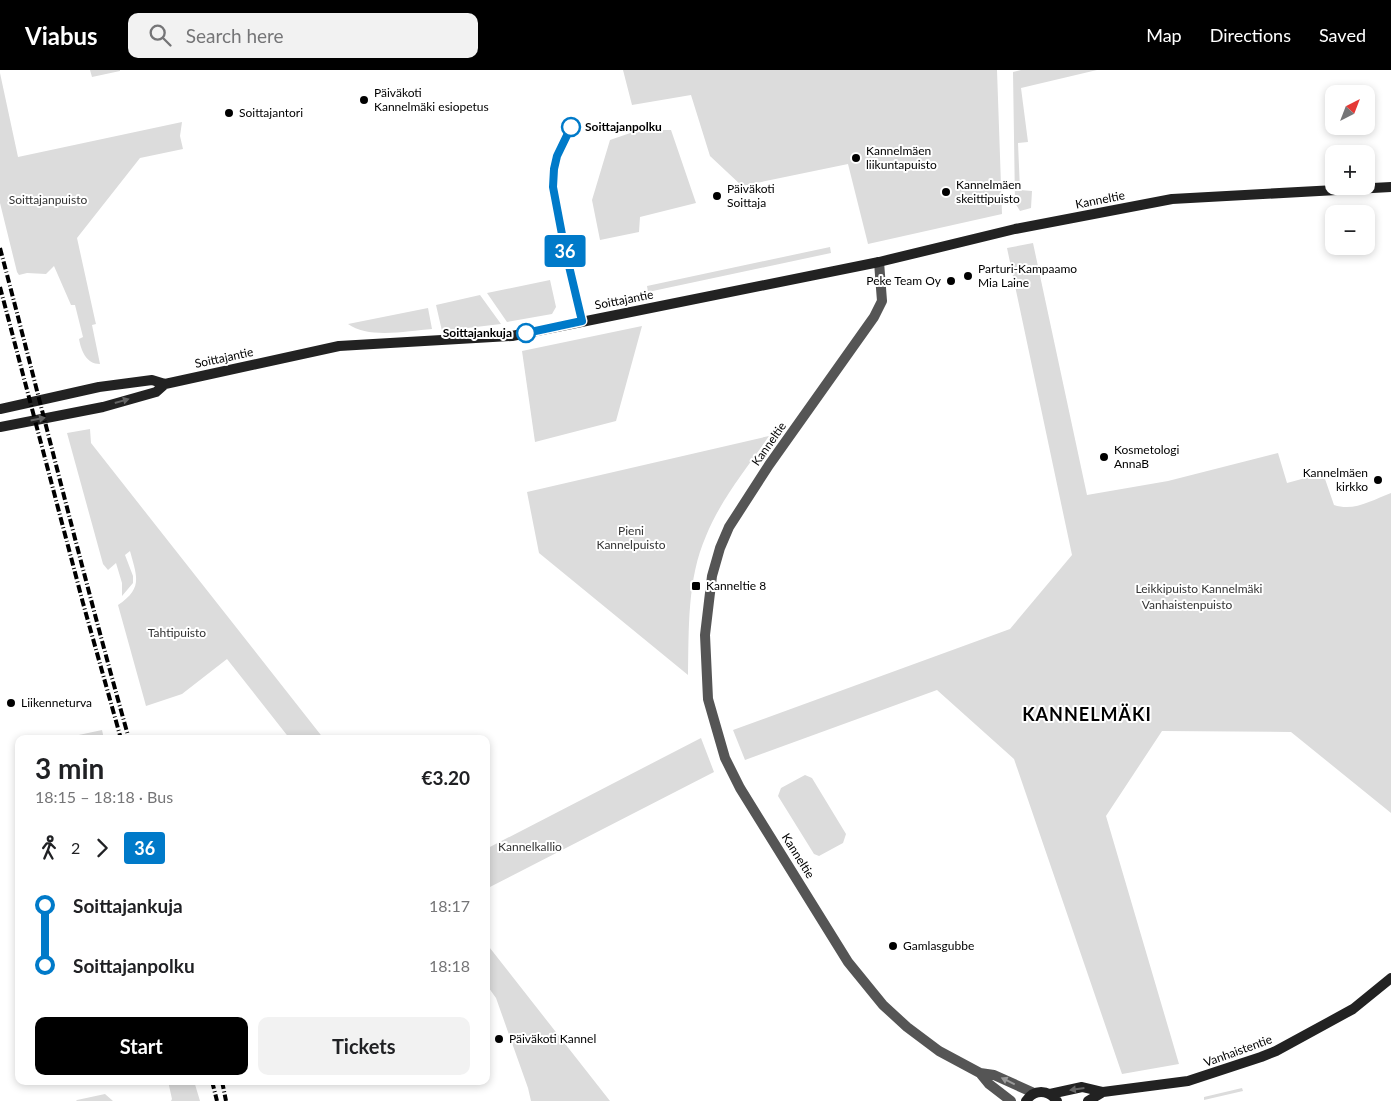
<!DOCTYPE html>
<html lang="en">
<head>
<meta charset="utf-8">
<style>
	:root { --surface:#fff; --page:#f2f2f2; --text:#202124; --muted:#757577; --accent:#000 }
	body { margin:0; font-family:Lato,sans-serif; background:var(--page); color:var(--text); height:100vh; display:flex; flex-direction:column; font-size:19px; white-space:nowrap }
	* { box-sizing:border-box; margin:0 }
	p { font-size:16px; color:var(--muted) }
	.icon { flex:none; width:28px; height:28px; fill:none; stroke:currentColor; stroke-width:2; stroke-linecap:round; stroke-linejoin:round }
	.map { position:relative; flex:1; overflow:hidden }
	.panel { position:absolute; left:15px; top:665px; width:475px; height:350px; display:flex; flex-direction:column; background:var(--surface); border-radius:10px; box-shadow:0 2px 8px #0003 }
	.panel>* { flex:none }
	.badge { padding:0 10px; border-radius:4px; font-size:18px; line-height:32px }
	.needle { width:32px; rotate:42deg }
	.controls { position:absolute; left:1325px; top:15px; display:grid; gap:10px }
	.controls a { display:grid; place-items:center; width:50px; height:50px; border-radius:10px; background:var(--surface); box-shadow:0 2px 8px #0003; font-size:25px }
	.map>.badge { position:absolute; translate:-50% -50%; box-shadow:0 0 0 2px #fff }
	.legs { display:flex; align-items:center; gap:8px; height:55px; padding:0 20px; font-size:16px }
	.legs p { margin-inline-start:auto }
	.head { display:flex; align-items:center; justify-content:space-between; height:85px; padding:0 20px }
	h1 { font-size:28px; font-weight:700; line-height:38px }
	.primary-button { display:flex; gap:10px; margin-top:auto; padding:10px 20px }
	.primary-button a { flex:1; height:58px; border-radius:10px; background:var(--accent); color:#fff; font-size:20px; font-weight:700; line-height:58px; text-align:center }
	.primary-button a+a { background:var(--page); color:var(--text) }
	ul { padding:0 20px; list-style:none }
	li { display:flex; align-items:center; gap:18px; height:60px; font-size:19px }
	li i { display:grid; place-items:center; width:8px; height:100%; margin:0 6px; background:currentColor }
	li i::after { content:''; width:12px; height:12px; margin:-6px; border:4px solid; border-radius:50%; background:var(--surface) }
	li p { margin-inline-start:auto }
	li:first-child i { background:linear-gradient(#0000 50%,currentColor 0) }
	li:last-child i { background:linear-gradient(currentColor 50%,#0000 0) }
	header { display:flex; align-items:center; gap:30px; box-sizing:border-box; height:70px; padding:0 25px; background:var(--accent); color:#fff }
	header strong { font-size:24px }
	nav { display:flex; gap:28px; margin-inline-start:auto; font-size:18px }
	.search { width:350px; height:45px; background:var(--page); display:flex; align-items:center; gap:12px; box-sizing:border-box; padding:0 18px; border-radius:10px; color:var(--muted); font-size:19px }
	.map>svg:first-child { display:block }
</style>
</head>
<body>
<header>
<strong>Viabus</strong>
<div class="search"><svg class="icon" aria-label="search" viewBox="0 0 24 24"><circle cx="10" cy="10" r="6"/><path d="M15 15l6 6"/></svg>Search here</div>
<nav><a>Map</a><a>Directions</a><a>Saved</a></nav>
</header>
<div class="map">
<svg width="1391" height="1031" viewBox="0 0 1391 1031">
	<rect width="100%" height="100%" fill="#fff"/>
	<!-- green -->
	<path fill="#dcdcdc" d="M90,0h30v1l-28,6z
		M623,0h374l5,144 -134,30 -20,-80 -106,22 -32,-30 -19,-61 -59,10z
		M1021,0h76l-76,18 7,54 -10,1 2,47 12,1 -1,17 -11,3 -5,-8 -2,-131z
		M0,3l18,84 164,-35 -2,14 3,13 -43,9 -63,80 18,82 1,4 -4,1 8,39c-14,0 -19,-14 -21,-25l4,-2 -8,-32h-4l-17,-39 -8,8 -19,-1 -8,2 -2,-3 -17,-69z
		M639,60h32l25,73 -56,14 -1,15 -39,8 -8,-40 18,-60z
		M1033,173l54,252 81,-14 110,-28 9,30 33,-9 4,2 10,29c20,7 38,-5 57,-12v320l-100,-81 -129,-1 -56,85 73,248 -57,10 -108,-315 -77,-69 -192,70 -12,-30 277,-101 62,-74 -65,-307z
		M830,177l1,6 -183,39 -1,-6z
		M550,210l6,27 -4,7 -45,8 -20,-29z
		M480,225l21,29 -59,7 -6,-26z
		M428,238l4,21c-25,2 -64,10 -84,-5z
		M642,256l-26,95 -81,21 -13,-91z
		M90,359l1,14 233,296h-34l-63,-80 -45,35 -36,12 -28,-101c25,-17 19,-28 12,-54l-5,4 8,21v7l-11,13v-13l-6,-20 -8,7 -5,-6 -36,-131z
		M769,366c-22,32 -48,63 -63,100 -19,43 -17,93 -18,139l-149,-122 -12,-61z
		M102,660l2,9h-44z
		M701,668l13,34 -228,117v-40z
		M805,705l7,3 34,56 -3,9 -24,13 -5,-2 -36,-58 3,-8z
		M486,873l124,158h-79l-3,-13 -32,-90 -10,-14z
		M168,1011h26l6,20h-29l1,-2z
		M1242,1018l1,3 -39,9v-3z
		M105,1024l8,7h-37l1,-1z"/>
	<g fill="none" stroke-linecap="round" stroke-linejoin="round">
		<!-- tertiary -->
		<path stroke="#555" stroke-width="10" d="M879,192l3,39 -8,16 -105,148 -40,62 -9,21 -8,28 -7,59 3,64 17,59 15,30 108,174 35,43 24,22 32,24 41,22 9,11 22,17
			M980,1003l14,2 40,18"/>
		<!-- secondary -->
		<path stroke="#222" stroke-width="10" d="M0,339l99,-22 53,-7 13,4
			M0,357l103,-20 53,-15 9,-8 174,-38 173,-10 367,-74 136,-33 157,-30 219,-12
			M1050,1024l32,-7 21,5
			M1026,1031c8,-12 22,-12 31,0
			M1088,1031l15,-9 85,-11 73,-24 15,-6 77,-42 38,-31"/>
		<!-- rail -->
		<path stroke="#000" stroke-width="4" stroke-dasharray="8 2.5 1 2.5" stroke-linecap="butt" d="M0,178c43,163 83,328 129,491
			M0,217l83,316 38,136
			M212,1011l5,20
			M222,1011l4,20"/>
	</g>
	<!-- one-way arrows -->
	<defs><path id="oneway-solid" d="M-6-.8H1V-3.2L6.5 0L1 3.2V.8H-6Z" transform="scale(1.25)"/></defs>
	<g fill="#646464">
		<use href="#oneway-solid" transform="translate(122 331) rotate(-16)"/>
		<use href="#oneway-solid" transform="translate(38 349) rotate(-11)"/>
		<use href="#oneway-solid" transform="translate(1077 1019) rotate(172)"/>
	</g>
	<use fill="#999" href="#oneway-solid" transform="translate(1008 1011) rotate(-154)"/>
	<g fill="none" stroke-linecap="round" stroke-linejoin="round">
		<defs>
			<path id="line-1" d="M526,263l56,-12 -18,-76 -11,-58 1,-18 3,-13 14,-29"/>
		</defs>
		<!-- line-1 casing -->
		<use href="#line-1" stroke="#fff" stroke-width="11"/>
		<!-- line-1 -->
		<use href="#line-1" stroke="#007ac9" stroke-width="8"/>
	</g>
	<!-- markers -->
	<g fill="#000" stroke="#fff" stroke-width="2">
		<circle cx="364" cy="30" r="5"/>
		<circle cx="229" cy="43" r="5"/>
		<circle cx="856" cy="88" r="5"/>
		<circle cx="946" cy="122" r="5"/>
		<circle cx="717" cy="126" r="5"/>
		<circle cx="968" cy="206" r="5"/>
		<circle cx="951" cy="211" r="5"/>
		<circle cx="1104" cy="387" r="5"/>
		<circle cx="1378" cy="410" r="5"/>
		<rect x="691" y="511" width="10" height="10" rx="2.5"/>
		<circle cx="11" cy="633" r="5"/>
		<circle cx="893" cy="876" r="5"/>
		<circle cx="499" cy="969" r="5"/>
	</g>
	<g fill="#fff" stroke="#007ac9" stroke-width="2.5">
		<circle cx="571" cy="57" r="9"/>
		<circle cx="526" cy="263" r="9"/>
	</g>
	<g text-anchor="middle" stroke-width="4" stroke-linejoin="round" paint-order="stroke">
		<!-- poi labels -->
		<g font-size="12" fill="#000" stroke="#fff" text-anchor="start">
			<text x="374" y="27">Päiväkoti<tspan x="374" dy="14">Kannelmäki esiopetus</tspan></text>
			<text x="239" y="47">Soittajantori</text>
			<text x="866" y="85">Kannelmäen<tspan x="866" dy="14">liikuntapuisto</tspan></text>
			<text x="956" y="119">Kannelmäen<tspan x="956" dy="14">skeittipuisto</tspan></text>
			<text x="727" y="123">Päiväkoti<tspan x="727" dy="14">Soittaja</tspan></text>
			<text x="978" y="203">Parturi-Kampaamo<tspan x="978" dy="14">Mia Laine</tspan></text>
			<text x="941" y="215" text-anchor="end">Peke Team Oy</text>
			<text x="1114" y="384">Kosmetologi<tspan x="1114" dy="14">AnnaB</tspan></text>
			<text x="1368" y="407" text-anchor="end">Kannelmäen<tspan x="1368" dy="14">kirkko</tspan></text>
			<text x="706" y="520">Kanneltie 8</text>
			<text x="21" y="637">Liikenneturva</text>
			<text x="903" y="880">Gamlasgubbe</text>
			<text x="509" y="973">Päiväkoti Kannel</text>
		</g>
		<!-- stop labels -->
		<g font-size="12" font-weight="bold" fill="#000" stroke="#fff" text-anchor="start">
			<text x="585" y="61">Soittajanpolku</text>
			<text x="512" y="267" text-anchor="end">Soittajankuja</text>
		</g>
		<!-- park labels -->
		<g font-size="12" fill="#333" stroke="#fff">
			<text x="48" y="134">Soittajanpuisto</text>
			<text x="631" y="465">Pieni<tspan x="631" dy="14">Kannelpuisto</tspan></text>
			<text x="1199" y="523">Leikkipuisto Kannelmäki</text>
			<text x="1187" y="539">Vanhaistenpuisto</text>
			<text x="177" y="567">Tahtipuisto</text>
			<text x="530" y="781">Kannelkallio</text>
		</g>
		<!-- street labels -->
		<g font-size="12" fill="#000" stroke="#fff">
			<text transform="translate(1100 130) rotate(-11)" y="4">Kanneltie</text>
			<text transform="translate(624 230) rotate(-11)" y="4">Soittajantie</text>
			<text transform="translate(224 288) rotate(-12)" y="4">Soittajantie</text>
			<text transform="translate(769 374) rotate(-55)" y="4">Kanneltie</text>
			<text transform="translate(798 786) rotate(58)" y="4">Kanneltie</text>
			<text transform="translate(1238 981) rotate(-20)" y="4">Vanhaistentie</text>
		</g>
		<!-- district labels -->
		<g font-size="18" font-weight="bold" letter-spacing="1" fill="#000" stroke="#fff">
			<text x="1087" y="651">KANNELMÄKI</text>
		</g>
	</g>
</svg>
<div class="controls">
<a><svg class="needle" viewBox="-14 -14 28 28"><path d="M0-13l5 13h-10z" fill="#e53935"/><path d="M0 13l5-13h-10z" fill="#757577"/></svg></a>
<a>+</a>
<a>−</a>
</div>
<b class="badge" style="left:565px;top:181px;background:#007ac9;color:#fff">36</b>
<section class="panel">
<div class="head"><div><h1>3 min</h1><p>18:15 – 18:18 · Bus</p></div><b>€3.20</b></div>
<div class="legs"><svg class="icon" aria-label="walk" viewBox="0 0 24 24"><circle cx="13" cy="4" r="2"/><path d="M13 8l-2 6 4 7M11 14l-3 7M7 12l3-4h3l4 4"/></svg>2<svg class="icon" aria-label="forward" viewBox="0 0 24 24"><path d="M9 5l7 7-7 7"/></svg><b class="badge" style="background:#007ac9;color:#fff">36</b></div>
<ul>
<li><i style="color:#007ac9"></i><b>Soittajankuja</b><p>18:17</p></li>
<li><i style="color:#007ac9"></i><b>Soittajanpolku</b><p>18:18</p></li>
</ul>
<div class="primary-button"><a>Start</a><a>Tickets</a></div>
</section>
</div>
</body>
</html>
